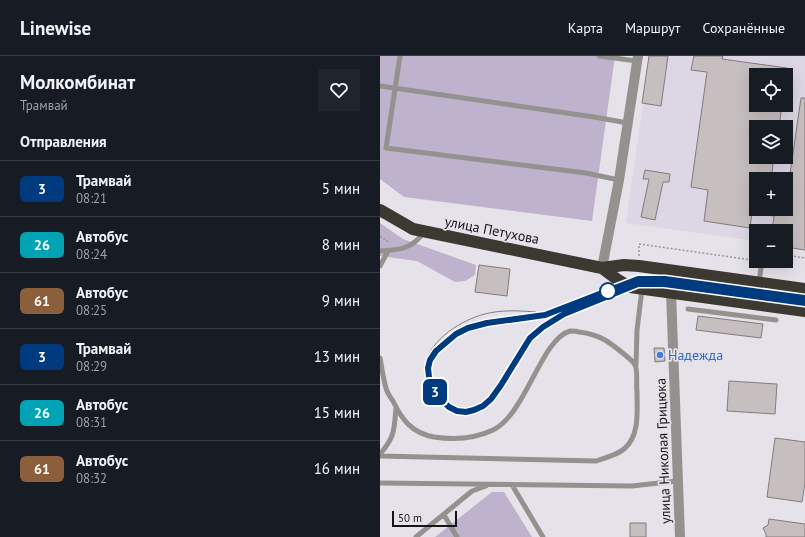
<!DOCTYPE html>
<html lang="ru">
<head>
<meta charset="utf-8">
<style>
	:root { --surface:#171b24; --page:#20242c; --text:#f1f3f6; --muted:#9ea1a6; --line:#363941 }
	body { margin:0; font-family:"PT Sans",sans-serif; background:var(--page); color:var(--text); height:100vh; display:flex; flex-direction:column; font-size:15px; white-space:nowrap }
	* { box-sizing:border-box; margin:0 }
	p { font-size:13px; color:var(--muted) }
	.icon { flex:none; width:22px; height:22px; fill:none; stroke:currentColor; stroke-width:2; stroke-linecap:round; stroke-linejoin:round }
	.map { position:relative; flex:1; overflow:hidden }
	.sheet { display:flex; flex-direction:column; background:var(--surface); width:380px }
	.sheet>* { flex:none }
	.badge { padding:0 8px; border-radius:6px; font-size:14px; line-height:26px }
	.tools { position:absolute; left:369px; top:12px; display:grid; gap:8px }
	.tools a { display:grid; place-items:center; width:44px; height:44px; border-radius:0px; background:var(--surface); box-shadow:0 4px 16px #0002; font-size:20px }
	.scale { position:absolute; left:12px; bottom:10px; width:65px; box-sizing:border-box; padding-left:4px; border:2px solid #151417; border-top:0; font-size:11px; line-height:14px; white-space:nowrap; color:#151417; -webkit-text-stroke:3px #e6e2ea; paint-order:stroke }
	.map>.badge { position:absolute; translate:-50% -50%; box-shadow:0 0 0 2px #fff }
	h2 { padding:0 20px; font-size:15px; line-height:36px }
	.round { display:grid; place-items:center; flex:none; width:42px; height:42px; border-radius:0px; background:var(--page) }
	.overview { display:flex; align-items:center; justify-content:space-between; height:68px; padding:0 20px }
	h1 { font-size:19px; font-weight:700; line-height:30px }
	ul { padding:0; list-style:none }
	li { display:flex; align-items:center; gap:12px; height:56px; padding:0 20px; border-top:1px solid var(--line) }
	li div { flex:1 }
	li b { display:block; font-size:15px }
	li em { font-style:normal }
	li .badge { min-width:44px; font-weight:700; text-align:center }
	header { display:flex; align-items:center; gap:24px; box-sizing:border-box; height:56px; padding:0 20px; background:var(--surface); border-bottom:1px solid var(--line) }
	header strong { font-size:19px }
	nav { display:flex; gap:22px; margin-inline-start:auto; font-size:14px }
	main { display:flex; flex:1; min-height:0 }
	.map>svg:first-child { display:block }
</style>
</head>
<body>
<header>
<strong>Linewise</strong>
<nav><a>Карта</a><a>Маршрут</a><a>Сохранённые</a></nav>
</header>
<main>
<section class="sheet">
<div class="overview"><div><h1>Молкомбинат</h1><p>Трамвай</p></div><a class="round"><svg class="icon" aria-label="heart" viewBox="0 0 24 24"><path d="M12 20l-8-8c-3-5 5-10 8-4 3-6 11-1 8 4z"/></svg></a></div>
<h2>Отправления</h2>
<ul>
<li><span class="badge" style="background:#003b80;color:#fff">3</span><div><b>Трамвай</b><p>08:21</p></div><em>5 мин</em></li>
<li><span class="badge" style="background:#00a3b4;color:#fff">26</span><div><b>Автобус</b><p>08:24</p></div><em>8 мин</em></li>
<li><span class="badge" style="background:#8b5e3c;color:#fff">61</span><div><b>Автобус</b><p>08:25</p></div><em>9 мин</em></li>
<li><span class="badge" style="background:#003b80;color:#fff">3</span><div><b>Трамвай</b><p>08:29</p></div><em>13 мин</em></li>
<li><span class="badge" style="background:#00a3b4;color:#fff">26</span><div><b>Автобус</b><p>08:31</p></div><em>15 мин</em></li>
<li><span class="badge" style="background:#8b5e3c;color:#fff">61</span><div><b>Автобус</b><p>08:32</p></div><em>16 мин</em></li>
</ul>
</section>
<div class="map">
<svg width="425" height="481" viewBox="0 0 425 481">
	<rect width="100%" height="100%" fill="#e6e2ea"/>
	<!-- built -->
	<path fill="#ddd6e4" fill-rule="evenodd" d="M270,0h155v192l-19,-17h-30v10l-130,-18zM376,19h30v30h-30zM376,71h30v30h-30zM376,123h30v30h-30z"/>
	<!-- green -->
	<path fill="#bfb2cc" d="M0,0h235l-23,165 -188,-24 -24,-18z
		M0,167l23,16 73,26 -1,10 -10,6 -10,1 -38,-21 -37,-5z
		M112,436h12l28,45h-97z"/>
	<!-- building -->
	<path fill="#c7bec0" stroke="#837b7d" d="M269,0h19l-7,50 -19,-3z
		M314,0h29l-1,3 65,9 -1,7h-30v30h26l-3,22h-23v30h18l-3,22h-15v30h30v-16l1,1 14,-96h4v152l-19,-3v-16h-14l2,-15 -22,-3 -2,15 -46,-7 4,-31 -17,-3 16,-115 -16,-2z
		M265,114l25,4 -1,8h-6l-8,38 -14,-3 8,-38h-6z
		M99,209l31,4 -3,27 -32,-4z
		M318,260l65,8 -2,14 -65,-8z
		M274,292h10l1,13 -10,1z
		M349,325l48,3 -2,30 -48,-3z
		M395,382l30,4v41l-3,19 -35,-5z
		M389,463l36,5v13h-39v-3l-3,-6 5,-3z
		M250,467h16v14h-16z"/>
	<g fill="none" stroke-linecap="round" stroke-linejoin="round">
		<!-- path -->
		<path stroke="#98959c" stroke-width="1.5" stroke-dasharray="2 2" stroke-linecap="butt" d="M0,180l10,7
			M406,199l19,3
			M259,200v-12l113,16 4,-3
			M287,402v18"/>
		<!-- lane -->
		<path stroke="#94928f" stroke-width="5" d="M20,0l-14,92 200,25 33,7
			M219,0l38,5
			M0,30l214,31 34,6
			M0,195c20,-1 32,-2 44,-19
			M0,210l8,-15
			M376,247l6,-42
			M308,253l88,11
			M0,302c2,10 3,20 6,30 1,4 4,9 7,13 9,19 19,32 41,36 20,3 40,2 59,-7 33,-16 48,-91 77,-99 2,0 7,0 9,1 9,1 19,4 26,8 5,3 28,20 30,25 3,5 1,21 2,27 0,19 3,44 -13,57 -7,6 -19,9 -28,12l-216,-5
			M256,309l1,-35 5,-41
			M0,398c15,-17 14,-24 16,-46
			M0,427l252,3 45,-5
			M132,429l31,52
			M64,459l13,22
			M36,481l56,-46 14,-5"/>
		<!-- street -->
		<path stroke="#94928f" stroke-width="10" d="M222,212l17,-88 19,-124
			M291,236l9,245"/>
		<!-- highway -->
		<path stroke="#3c3933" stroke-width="12" d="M0,154l33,19 189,39 22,-3 15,1 166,23
			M222,212l16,12 12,7 175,24"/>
		<!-- tram -->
		<path stroke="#817f84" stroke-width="1" d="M425,242l-140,-19h-27l-93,36 -58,8 -19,5 -13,6 -18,17 -7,9 -2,8 1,9 3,9 5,10 12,11 8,4 9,1 8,-2 9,-4 8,-7 10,-14 29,-47 13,-11 21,-13 74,-30h26l141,19
			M49,298c11,-22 42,-39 66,-42 14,-2 28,-1 41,0"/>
	</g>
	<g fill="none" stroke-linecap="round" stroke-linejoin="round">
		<defs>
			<path id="line" d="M425,242l-140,-19h-27l-93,36 -58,8 -19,5 -12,6 -20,17 -6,9 -2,8 1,9 3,9 5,10 12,11 8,4 9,1 8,-2 9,-4 8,-7 10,-14 29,-47 13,-11 21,-13 74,-30h26l141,19"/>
		</defs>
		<!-- line casing -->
		<use href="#line" stroke="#fff" stroke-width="9"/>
		<!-- line -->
		<use href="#line" stroke="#003b80" stroke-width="6"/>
	</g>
	<!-- markers -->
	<circle fill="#fff" stroke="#003b80" stroke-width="2" cx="228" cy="235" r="8"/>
	<circle fill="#3f7fe0" stroke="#e6e2ea" stroke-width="1.5" cx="280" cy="299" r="4"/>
	<g text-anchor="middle" stroke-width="3.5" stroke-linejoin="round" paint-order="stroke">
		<!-- street labels -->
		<g font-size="14" fill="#151417" stroke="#e6e2ea">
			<text transform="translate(112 174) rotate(11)" y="5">улица Петухова</text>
			<text transform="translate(283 395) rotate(-92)" y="5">улица Николая Грицюка</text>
		</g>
		<!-- shop labels -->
		<g font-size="14" fill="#366cbe" stroke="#e6e2ea" text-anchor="start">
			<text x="288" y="304">Надежда</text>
		</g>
	</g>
</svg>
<div class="tools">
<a><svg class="icon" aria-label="locate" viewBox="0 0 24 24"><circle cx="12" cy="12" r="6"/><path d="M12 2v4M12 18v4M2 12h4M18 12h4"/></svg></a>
<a><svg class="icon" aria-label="layers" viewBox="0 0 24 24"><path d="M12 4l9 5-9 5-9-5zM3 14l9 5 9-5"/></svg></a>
<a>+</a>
<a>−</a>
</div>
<div class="scale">50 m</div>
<b class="badge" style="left:55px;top:336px;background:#003b80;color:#fff">3</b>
</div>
</main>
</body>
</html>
